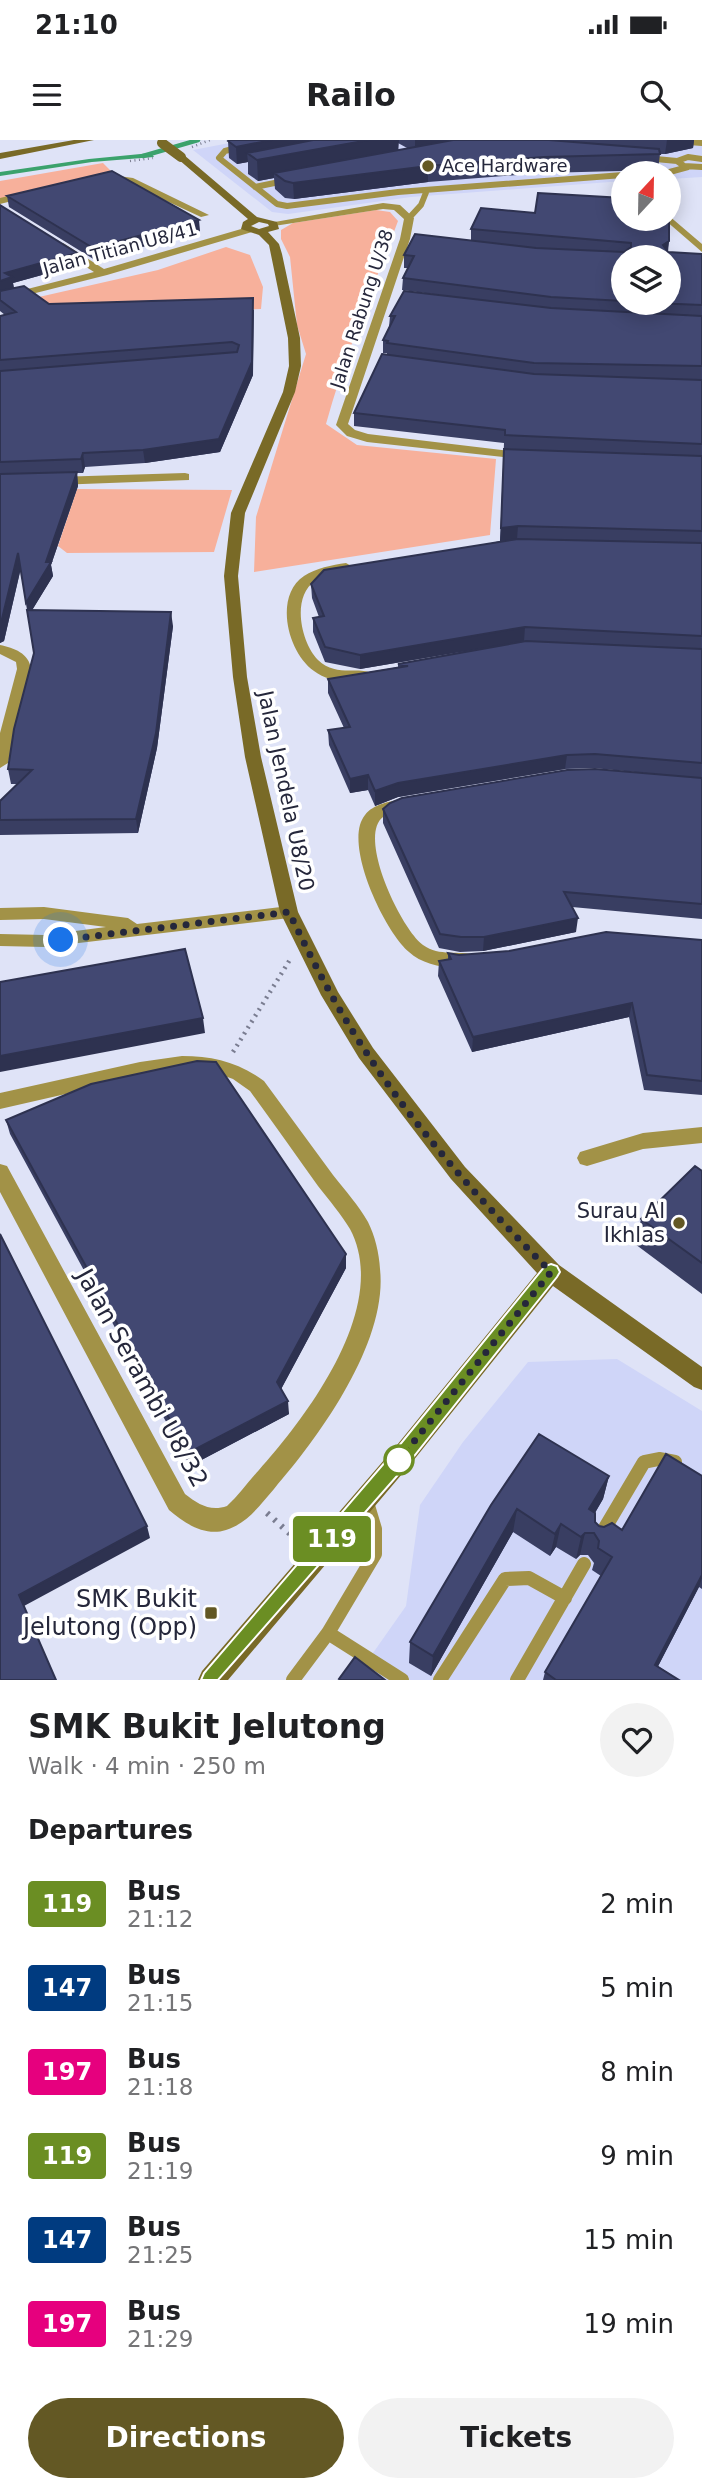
<!DOCTYPE html>
<html lang="en">
<head>
<meta charset="utf-8">
<style>
	:root { --surface:#fff; --page:#f2f2f2; --text:#202124; --muted:#757577; --accent:#635824 }
	body { margin:0; font-family:"DejaVu Sans",sans-serif; background:var(--page); color:var(--text); height:100vh; display:flex; flex-direction:column; font-size:26px; white-space:nowrap }
	* { box-sizing:border-box; margin:0 }
	p { font-size:23px; color:var(--muted) }
	.icon { flex:none; width:38px; height:38px; fill:none; stroke:currentColor; stroke-width:2; stroke-linecap:round; stroke-linejoin:round }
	.map { position:relative; height:1540px; overflow:hidden }
	.sheet { display:flex; flex-direction:column; background:var(--surface); flex:1 }
	.sheet>* { flex:none }
	.badge { padding:0 14px; border-radius:5px; font-size:24px; line-height:46px }
	.needle { width:46px; rotate:22deg }
	.tools { position:absolute; left:611px; top:21px; display:grid; gap:14px }
	.tools a { display:grid; place-items:center; width:70px; height:70px; border-radius:50%; background:var(--surface); box-shadow:0 4px 18px #0003; font-size:35px }
	.you { position:absolute; width:35px; height:35px; margin:-18px; border:5px solid #fff; border-radius:50%; background:#1a73e8; box-shadow:0 0 0 10px #1a73e833 }
	.map>.badge { position:absolute; translate:-50% -50%; box-shadow:0 0 0 4px #fff }
	h2 { padding:0 28px; font-size:26px; line-height:63px }
	.round { display:grid; place-items:center; flex:none; width:74px; height:74px; border-radius:37px; background:var(--page) }
	.headline { display:flex; align-items:center; justify-content:space-between; height:119px; padding:0 28px }
	h1 { font-size:33px; font-weight:600; line-height:52px }
	.primary-button { display:flex; gap:14px; margin-top:auto; padding:14px 28px }
	.primary-button a { flex:1; height:80px; border-radius:42px; background:var(--accent); color:#fff; font-size:28px; font-weight:600; line-height:80px; text-align:center }
	.primary-button a+a { background:var(--page); color:var(--text) }
	ul { padding:0; list-style:none }
	li { display:flex; align-items:center; gap:21px; height:84px; padding:0 28px }
	li div { flex:1 }
	li b { display:block; font-size:26px }
	li em { font-style:normal }
	li .badge { min-width:77px; font-weight:700; text-align:center }
	.status { display:flex; justify-content:space-between; align-items:center; height:49px; padding:0 35px; background:var(--surface); direction:ltr }
	.status svg { height:19px; fill:currentColor }
	header { display:flex; justify-content:space-between; align-items:center; height:91px; padding:0 28px; background:var(--surface); font-size:32px; font-weight:600 }
	.map>svg:first-child { display:block }
</style>
</head>
<body>
<div class="status"><b>21:10</b><svg viewBox="0 0 49 12"><path d="M0 12V9h3v3zM5 12V6h3v6zM10 12V3h3v9zM15 12V0h3v12zM26 1h20v11H26zM47 4h2v5h-2z"/></svg></div>
<header><svg class="icon" aria-label="menu" viewBox="0 0 24 24"><path d="M4 6h16M4 12h16M4 18h16"/></svg>Railo<svg class="icon" aria-label="search" viewBox="0 0 24 24"><circle cx="10" cy="10" r="6"/><path d="M15 15l6 6"/></svg></header>
<div class="map">
<svg width="702" height="1540" viewBox="0 0 702 1540">
	<rect width="100%" height="100%" fill="#dfe3f7"/>
	<!-- built -->
	<path fill="#cfd5f8" d="M245,0h457v37l-33,2 -1,-6h-45v8l-212,16 -123,17 -16,-2 -79,-62z
		M617,1219l85,52v269h-348l52,-74 14,-101 43,-63 65,-80z"/>
	<!-- green -->
	<path fill="#f7b09b" d="M103,23l10,10 -113,26v-18z
		M376,70l14,2 8,9c-25,67 -53,134 -72,203l31,21 139,14 -6,76 -236,37 2,-55 50,-163 -9,-29 -7,-68 -9,-18v-9l12,-7z
		M226,107l24,8 13,32 -2,22 -212,7 -19,-17 128,-29z
		M77,349l155,1 -18,62 -147,1 -9,-7z"/>
	<!-- water -->
	<path fill="#3ba26c" d="M151,13l3,4 -62,5 -92,14v-4l89,-13z"/>
	<g fill="none" stroke-linecap="round" stroke-linejoin="round">
		<!-- stream -->
		<path stroke="#3ba26c" stroke-width="4.5" d="M143,16l55,-16"/>
		<!-- path-far2 -->
		<path stroke="#7a7d91" stroke-width="2.5" stroke-dasharray="1 3.5" stroke-linecap="butt" d="M192,7l18,-7
			M130,21l23,-3"/>
		<!-- path-far1 -->
		<path stroke="#7a7d91" stroke-width="4.5" stroke-dasharray="2 5" stroke-linecap="butt" d="M233,912l58,-94"/>
		<!-- path -->
		<path stroke="#7a7d91" stroke-width="6" stroke-dasharray="2.5 7" stroke-linecap="butt" d="M267,1373l32,29"/>
		<!-- lane-far1 -->
		<path stroke="#a29247" stroke-width="6" d="M662,0l40,3
			M240,7l-15,4 -6,7 58,46 10,2 111,-14 225,-17
			M645,18l32,3
			M702,19l-14,-2 -11,4 7,5 18,1
			M666,33l22,-6
			M255,47l34,-7
			M409,78l12,-13 6,-15"/>
		<!-- lane -->
		<path stroke="#a29247" stroke-width="14" d="M599,1398l45,-76 15,-3 16,3
			M328,1493l74,47
			M293,1540l35,-47 47,-79v-25l-9,-30
			M440,1540l65,-101 24,-1 36,20
			M517,1540l67,-116"/>
		<!-- street -->
		<path fill="#a29247" fill-rule="evenodd" d="M104,34l29,4 76,37 -8,2 -73,-34 -27,-4v-4z
			M29,51l3,1v4l-32,8v-6z
			M383,63l17,2 14,13 -4,21 -62,185 7,6 13,4 159,19 6,4 -2,3 -164,-18 -20,-6 -11,-11 64,-186 4,-20 -10,-9 -11,-1 -109,17 -5,-3z
			M668,75l34,29v8l-37,-32 3,-1z
			M248,87l4,1v4l-145,43 -107,27v-6l94,-24 -39,-25v-4h8l41,26z
			M185,333l4,1v6l-133,5 -6,-4 6,-4z
			M346,423l7,4 -2,3c-12,3 -26,4 -36,11 -24,16 -14,62 3,79 20,19 44,4 55,15l-2,3c-19,5 -41,5 -57,-7 -27,-19 -40,-75 -10,-95 12,-8 28,-11 42,-13z
			M0,505c14,3 29,8 31,24l-23,94 -8,5v-35l17,-64 -1,-7 -16,-8z
			M404,659l8,5 -2,4 -27,9c-26,20 18,112 40,128 17,12 35,5 53,10l3,5 -3,5c-20,6 -51,2 -67,-13 -24,-20 -67,-109 -44,-137 8,-11 26,-14 39,-16z
			M289,766l9,6 -9,6 -244,29 -45,-1v-12l45,1 61,-8 -62,-8 -44,1v-12l44,-1 84,11 9,6z
			M182,916c31,0 56,6 82,25 23,31 46,63 69,94 12,15 26,31 35,47 7,14 11,31 12,47 8,73 -60,167 -106,220 -15,17 -26,34 -48,41 -21,7 -42,-7 -57,-20l-169,-318v-28l7,2 178,328c13,10 25,18 42,12 12,-11 21,-24 32,-36 48,-54 132,-164 91,-241 -9,-15 -21,-29 -32,-43 -22,-31 -45,-63 -68,-95l-17,-12 -14,-5 -37,-3 -42,6 -140,32v-16l140,-31z
			M702,987v16l-59,6 -56,17 -7,-2 -3,-6 3,-6 63,-19z"/>
		<!-- secondary -->
		<path fill="#796a27" fill-rule="evenodd" d="M74,0h20l-94,19v-6z
			M178,15h6l73,62 20,5 2,7 -11,3 11,12 3,10 18,84 1,28 -6,26 -50,121 -7,63 9,101 14,80 37,155 40,80 35,56 92,119 94,98 143,102v23l-8,-3 -141,-101 -140,175 -185,219h-30l4,-9 195,-226 140,-172 -86,-94 -92,-121 -38,-63 -41,-83 -35,-155 -12,-80 -9,-101 7,-63 52,-121 6,-26 -1,-28 -19,-93 -10,-10 -18,-6 2,-7 5,-3 -70,-60zM259,82l9,2 1,2 -10,3 -8,-3z"/>
		<!-- secondary-bridge -->
		<path stroke="#796a27" stroke-width="10" d="M162,3l19,14"/>
	</g>
	<!-- wall -->
	<path fill="#393e62" fill-rule="evenodd" d="M229,0h465l-1,8 -28,6h-5l-2,16 -115,3 -115,9 -134,17 -9,-1 -10,-9 -1,-11 -16,3 -10,-7v-12l-11,2 -8,-6 -1,-17zM398,3l11,6 -11,1z
		M7,56l193,35 -105,29 -86,-53z
		M0,65l77,48 1,12 -65,18 1,5 35,16 205,6 -1,65 -33,77 -75,11 -60,4 -2,6h-6l1,13 -27,79 2,11 -21,34 141,16 -16,122 -19,85 -138,2v-34l17,-17h-6l-3,-15 26,-116 -13,-85 -17,73 -4,2v-327l5,-1 -5,-4z
		M471,89l198,12 -1,11 34,2v665l-130,-12 4,25 -93,19 -23,1 -21,-4 -56,-125v-14l304,-32 -94,-9 -28,1 -167,28 -23,9 -7,-16 -18,3 -21,-48 -1,-15 16,-2 -16,-35v-14l70,-12v-3l68,-13 -106,18 -35,-7 -12,-30v-14l6,-1 -7,-19 -1,-14 189,-43 4,-98 -150,-17v-13l33,-58v-2h-4v-13l6,-13 1,-11 50,-21 -38,-5 1,-12 5,-10h-4v-13l67,-15zM623,117l45,46h-45z
		M702,800v155l-58,-5 -15,-73 -157,35 -34,-76 1,-15 9,-2v-6l11,2z
		M6,980l340,134v14l-65,121 8,25 -99,52 -180,-332z
		M702,1031v123l-67,-50 6,-25z
		M609,1336l-6,23 -8,14v9l4,4 23,4 80,-54v113l-3,-2 -41,79 21,14h-136l2,-8 56,-96 -9,-6 2,-7 -6,-8h-8l-4,4 -20,-12 -6,9 -37,-24 -82,144 -22,-13 1,-21 81,-137z"/>
	<!-- shaded-wall -->
	<path fill="#2e3250" d="M272,0h127l-1,15 -124,18v5l-16,3 -1,-21 -10,-7 1,9 -11,2 -1,-17z
		M415,0h37v5l-37,7z
		M667,0h27l-1,8 -28,6z
		M428,26v16l-134,17 -1,-16z
		M199,80l1,11 -105,29 -2,-12z
		M669,101l-2,12 -4,-8z
		M77,113l1,12 -65,18 1,7 -14,4v-13l5,-8z
		M253,158v77l-33,77 -75,11 -2,-13 76,-11z
		M83,313l2,14 -2,6 -2,-14z
		M77,332l1,14 -27,79 2,11 -25,41 -2,-14 20,-41z
		M518,386l-1,13 -17,2 1,-13z
		M18,413l3,14 -17,74 -4,2v-16z
		M171,472l2,14 -16,122 -19,85 -2,-14z
		M525,487l-1,14 -164,28v-14z
		M567,615l-2,14 -167,28 -23,9v-15l23,-8z
		M368,635v15l-18,3v-14z
		M578,778l-2,14 -93,19 1,-14z
		M632,863l-3,14 -157,35 1,-15z
		M203,878l2,15 -205,39v-16z
		M346,1114v14l-68,127 -1,-13z
		M288,1261l1,13 -99,52 -2,-13z
		M609,1336l-6,23 -19,32 5,-22z
		M517,1369l-4,23 -82,144 2,-20z
		M561,1384l-5,23 -6,9 5,-22z
		M147,1386l3,12 -126,68 -5,-11z
		M585,1393l-5,22 -4,4 5,-22z
		M702,1435v3l-3,9 -48,93 4,-15z"/>
	<!-- building -->
	<path fill="#424872" stroke="#2e3250" stroke-width="2" d="M229,0h43l-36,7 -8,-6z
		M313,0h56l-112,20 -10,-7z
		M453,0h96l110,9 1,5 -116,3 -116,9 -135,17 -8,-2 -11,-8z
		M112,31l87,49 -106,28 -86,-52z
		M538,53l85,5v21h23l23,2v20l-6,4 5,7 34,2v51l-49,-2h15v-46h-45v44l-72,-4 -148,-19 11,-22 -10,-1 11,-21 121,14 88,4 7,-5v-4l-160,-14 10,-21 54,5z
		M0,65l77,48 -72,20 7,4 -12,4z
		M24,146l25,18 204,-6 -1,64 -33,77 -76,11 -60,3 -2,6 -81,3v-91l237,-19 2,-7 -7,-3 -232,18v-44l16,-4 -16,-12v-9z
		M404,151l147,17 151,8v50l-168,-3 -147,-20 1,-2 -5,-1 12,-24h-5z
		M382,214l152,20 168,6v64l-197,-9v-5l-151,-17z
		M504,309l198,7v75l-184,-5 -17,2z
		M77,332l-31,90h5l-25,41 -8,-50 -18,74v-153z
		M518,399l184,4v93l-177,-9 -165,28 -35,-8 -12,-29 11,-2 -13,-32 13,-14z
		M27,470l144,2 -15,121 -20,86 -136,1v-19l32,-31 -24,-1 6,-40 20,-76z
		M526,501l176,8v114l-107,-9 -28,1 -169,28 -23,8 -7,-16 -18,4 -22,-49 22,-3 -22,-48 80,-13 -10,-2z
		M595,629l107,9v126l-138,-12 14,26 -94,19h-23l-21,-3 -57,-125 7,-6 12,-5 165,-28z
		M606,792l96,8v141l-55,-6 -15,-72 -159,34 -34,-76 12,-2 -3,-6 11,2 50,-4z
		M185,809l18,69 -203,38v-74z
		M197,921l19,1 130,192 -69,128 11,19 -100,52 -182,-333 85,-36z
		M695,1026l7,5v92l-61,-44z
		M0,1094l147,292 -128,69 37,85h-56z
		M539,1294l70,42 -20,33 6,4v9l4,4 5,1 8,-4 10,7 44,-76 36,22v99l-47,90 24,15h-123l-11,-8 67,-115 -14,-9 1,-7 -5,-8h-9l-4,4 -20,-13 -6,10 -38,-25 -84,147 -23,-14 81,-137z
		M355,1517l30,23h-44l-2,-1z"/>
	<!-- line -->
	<path fill="#6b8e23" stroke="#fff" stroke-width="2" d="M551,1124l6,2 3,6 -3,5 -146,183 -193,220h-17l3,-7 194,-226 147,-181z"/>
	<g fill="none" stroke-linecap="round" stroke-linejoin="round">
		<!-- walk -->
		<path stroke="#25273b" stroke-width="7" stroke-dasharray="0 12.6" d="M61,800l228,-28c23,48 47,95 77,140 52,80 118,153 185,220l-152,188"/>
	</g>
	<!-- markers -->
	<g fill="#635824" stroke="#fff" stroke-width="2.5">
		<circle cx="428" cy="26" r="7"/>
		<circle cx="679" cy="1083" r="7"/>
		<rect x="204" y="1466" width="14" height="14" rx="3.5"/>
	</g>
	<circle fill="#fff" stroke="#6b8e23" stroke-width="3.5" cx="399" cy="1320" r="14"/>
	<g text-anchor="middle" stroke-width="7" stroke-linejoin="round" paint-order="stroke">
		<!-- far-poi labels -->
		<g font-size="18" fill="#25273b" stroke="#fff" text-anchor="start">
			<text x="442" y="32">Ace Hardware</text>
		</g>
		<!-- far-street labels -->
		<g font-size="18" fill="#25273b" stroke="#fff">
			<text transform="translate(120 109) rotate(-15)" y="6">Jalan Titian U8/41</text>
			<text transform="translate(362 169) rotate(-72)" y="6">Jalan Rabung U/38</text>
		</g>
		<!-- street labels -->
		<g font-size="21" fill="#25273b" stroke="#fff">
			<text transform="translate(286 651) rotate(78)" y="7">Jalan Jendela U8/20</text>
		</g>
		<!-- poi labels -->
		<g font-size="21" fill="#25273b" stroke="#fff" text-anchor="end">
			<text x="665" y="1078">Surau Al<tspan x="665" dy="24">Ikhlas</tspan></text>
		</g>
		<!-- near-street labels -->
		<g font-size="24" fill="#25273b" stroke="#fff">
			<text transform="translate(142 1238) rotate(61)" y="8">Jalan Serambi U8/32</text>
		</g>
		<!-- near-poi labels -->
		<g font-size="24" fill="#25273b" stroke="#fff" text-anchor="end">
			<text x="197" y="1467">SMK Bukit<tspan x="197" dy="28">Jelutong (Opp)</tspan></text>
		</g>
	</g>
</svg>
<div class="tools">
<a><svg class="needle" viewBox="-14 -14 28 28"><path d="M0-13l5 13h-10z" fill="#e53935"/><path d="M0 13l5-13h-10z" fill="#757577"/></svg></a>
<a><svg class="icon" aria-label="layers" viewBox="0 0 24 24"><path d="M12 4l9 5-9 5-9-5zM3 14l9 5 9-5"/></svg></a>
</div>
<div class="you" style="left:61px;top:800px"></div>
<b class="badge" style="left:332px;top:1399px;background:#6b8e23;color:#fff">119</b>
</div>
<section class="sheet">
<div class="headline"><div><h1>SMK Bukit Jelutong</h1><p>Walk · 4 min · 250 m</p></div><a class="round"><svg class="icon" aria-label="heart" viewBox="0 0 24 24"><path d="M12 20l-8-8c-3-5 5-10 8-4 3-6 11-1 8 4z"/></svg></a></div>
<h2>Departures</h2>
<ul>
<li><span class="badge" style="background:#6b8e23;color:#fff">119</span><div><b>Bus</b><p>21:12</p></div><em>2 min</em></li>
<li><span class="badge" style="background:#003b80;color:#fff">147</span><div><b>Bus</b><p>21:15</p></div><em>5 min</em></li>
<li><span class="badge" style="background:#e6007e;color:#fff">197</span><div><b>Bus</b><p>21:18</p></div><em>8 min</em></li>
<li><span class="badge" style="background:#6b8e23;color:#fff">119</span><div><b>Bus</b><p>21:19</p></div><em>9 min</em></li>
<li><span class="badge" style="background:#003b80;color:#fff">147</span><div><b>Bus</b><p>21:25</p></div><em>15 min</em></li>
<li><span class="badge" style="background:#e6007e;color:#fff">197</span><div><b>Bus</b><p>21:29</p></div><em>19 min</em></li>
</ul>
<div class="primary-button"><a>Directions</a><a>Tickets</a></div>
</section>
</body>
</html>
